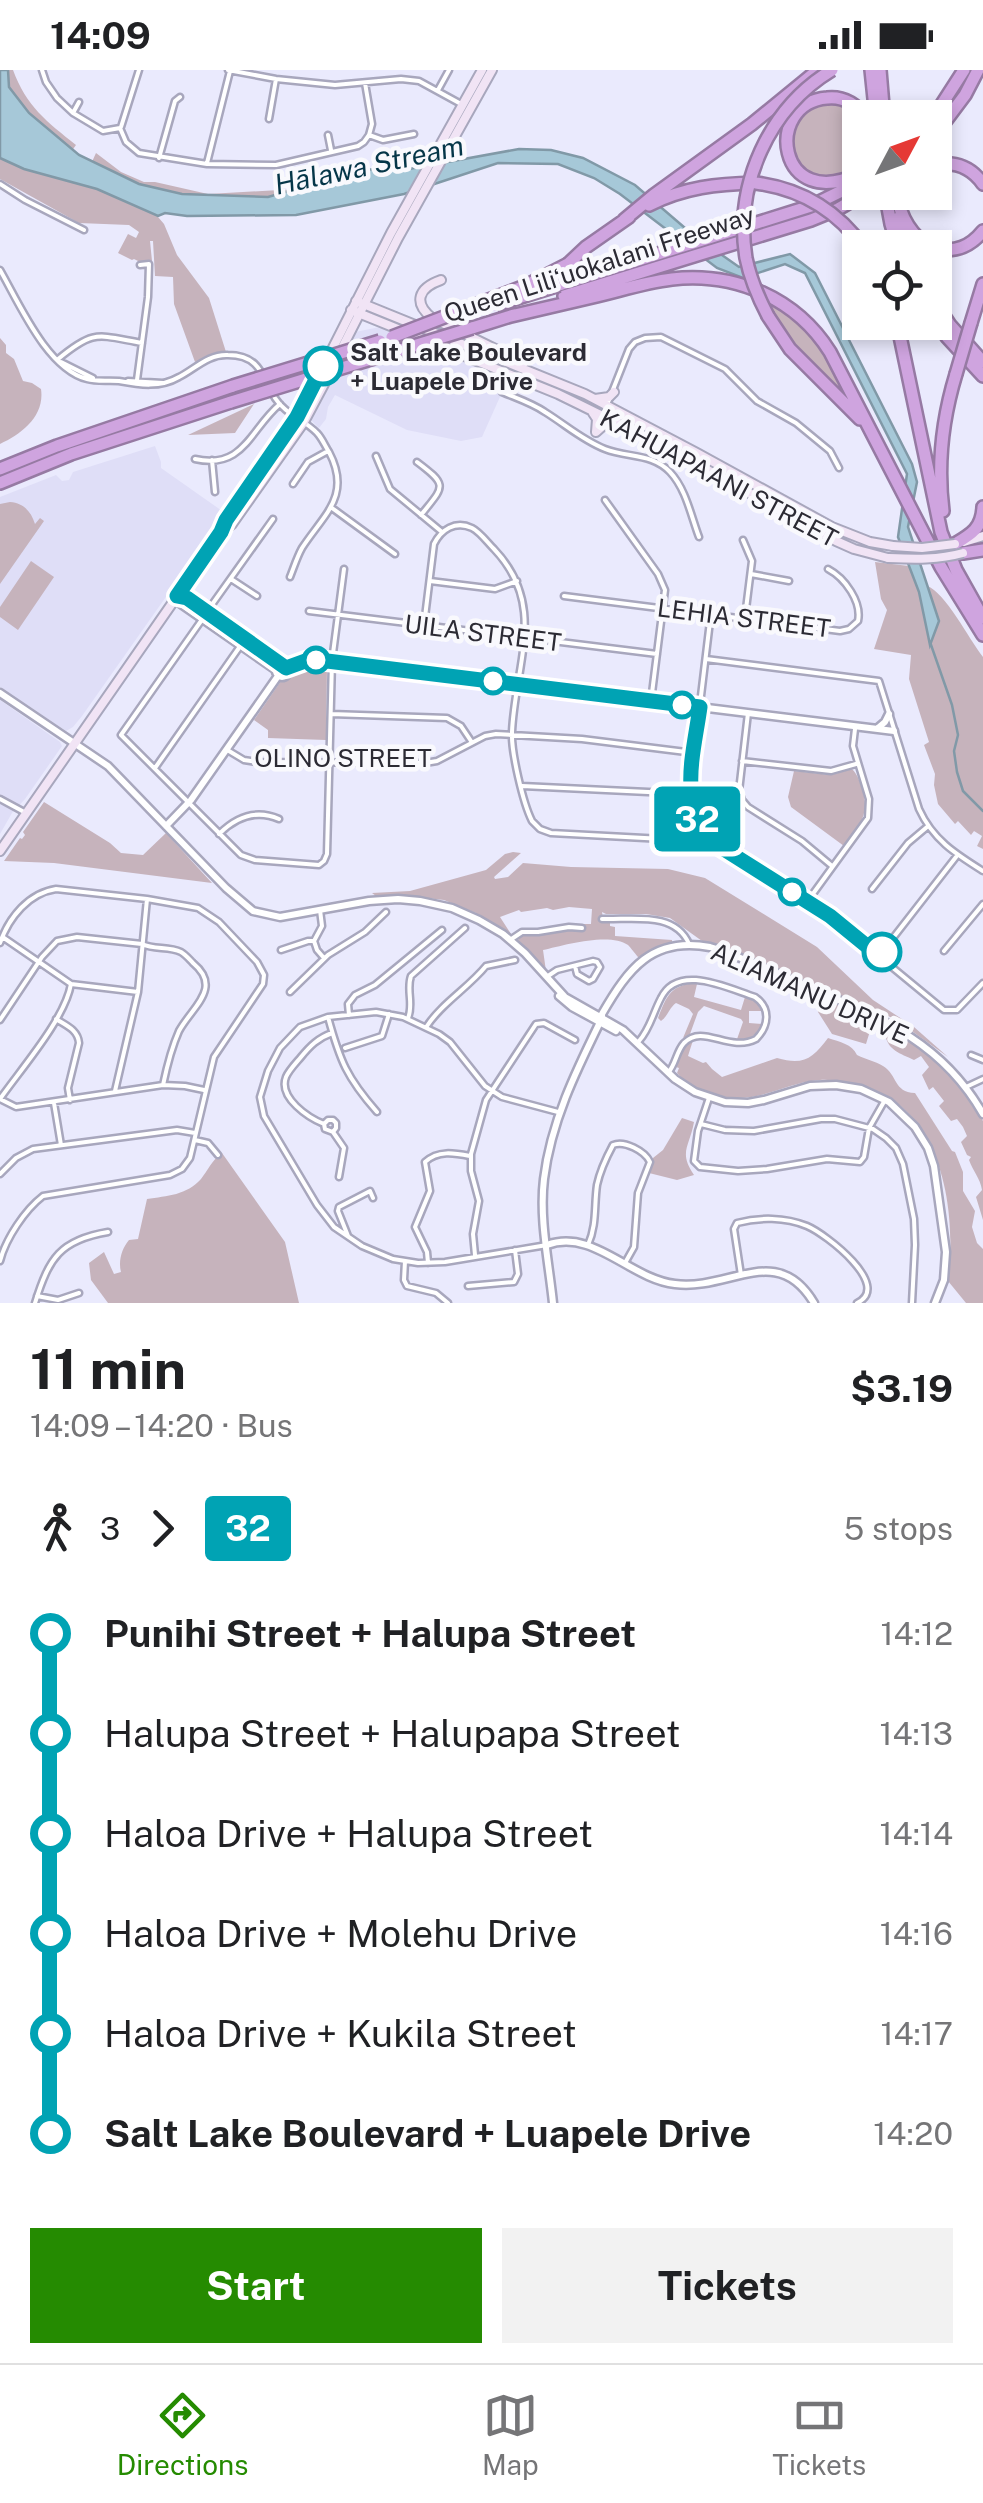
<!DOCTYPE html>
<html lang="en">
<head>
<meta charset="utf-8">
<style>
	:root { --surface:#fff; --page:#f2f2f2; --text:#202124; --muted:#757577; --line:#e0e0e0; --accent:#258b01 }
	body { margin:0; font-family:"Public Sans",sans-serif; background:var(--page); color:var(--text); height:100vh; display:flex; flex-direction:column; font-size:38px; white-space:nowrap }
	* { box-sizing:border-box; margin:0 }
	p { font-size:32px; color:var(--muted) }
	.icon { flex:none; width:55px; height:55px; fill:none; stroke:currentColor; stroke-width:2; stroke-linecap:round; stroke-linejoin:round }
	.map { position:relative; height:1233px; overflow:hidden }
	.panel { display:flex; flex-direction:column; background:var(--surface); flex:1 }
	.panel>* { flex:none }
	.badge { padding:0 20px; border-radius:8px; font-size:35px; line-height:65px }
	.needle { width:65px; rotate:49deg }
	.tools { position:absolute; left:842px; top:30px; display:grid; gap:20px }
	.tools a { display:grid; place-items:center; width:110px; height:110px; border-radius:0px; background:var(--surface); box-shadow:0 5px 15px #0003; font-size:50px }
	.map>.badge { position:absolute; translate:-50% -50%; box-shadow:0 0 0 5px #fff }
	.legs { display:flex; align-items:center; gap:15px; height:110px; padding:0 30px; font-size:32px }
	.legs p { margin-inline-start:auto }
	.head { display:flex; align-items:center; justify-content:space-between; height:170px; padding:0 30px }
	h1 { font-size:55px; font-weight:700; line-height:75px }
	.primary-button { display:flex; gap:20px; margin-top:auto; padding:20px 30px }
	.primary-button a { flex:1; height:115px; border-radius:0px; background:var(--accent); color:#fff; font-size:40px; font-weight:700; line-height:115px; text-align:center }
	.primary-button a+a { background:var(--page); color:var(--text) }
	ul { padding:0 30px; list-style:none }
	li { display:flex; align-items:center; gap:35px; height:100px; font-size:38px }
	li i { display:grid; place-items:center; width:15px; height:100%; margin:0 12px; background:currentColor }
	li i::after { content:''; width:25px; height:25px; margin:-12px; border:8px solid; border-radius:50%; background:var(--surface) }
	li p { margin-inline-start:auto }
	li:first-child i { background:linear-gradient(#0000 50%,currentColor 0) }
	li:last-child i { background:linear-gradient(currentColor 50%,#0000 0) }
	.status { display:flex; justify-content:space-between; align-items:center; height:70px; padding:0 50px; background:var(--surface); direction:ltr }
	.status svg { height:28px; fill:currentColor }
	.tabs { display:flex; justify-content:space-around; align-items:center; height:140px; border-top:2px solid var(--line); background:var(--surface); font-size:28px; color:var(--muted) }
	.tabs a { display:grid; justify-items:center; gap:5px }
	.tabs .current { color:var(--accent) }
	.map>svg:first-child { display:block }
</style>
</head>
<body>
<div class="status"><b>14:09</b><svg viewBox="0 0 49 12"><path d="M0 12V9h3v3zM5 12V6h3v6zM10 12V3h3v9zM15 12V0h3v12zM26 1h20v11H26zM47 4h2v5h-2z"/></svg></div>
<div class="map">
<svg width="983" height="1233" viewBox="0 0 983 1233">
	<rect width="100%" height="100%" fill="#eaeafd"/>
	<!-- built -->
	<path fill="#dfdef7" d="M380,257l128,52 -26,58 -21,4 -54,-11 -72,-35 -7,12 -2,12 -7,9 -7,-7v-3l43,-86z
		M155,376l6,16v6l64,45 -143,203 -9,11 -7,4 -66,-44v-190l56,-22 6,6 7,-1 4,-8z
		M0,630l60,42 2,4 -37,53 -13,14 -12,21z"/>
	<!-- green -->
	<path fill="#c6b3bc" d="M0,0h13c13,36 34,52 63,75l-5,7 -61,-45z
		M820,32l28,3 12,13v55l-31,8 -26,-11 -9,-14 -2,-18 2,-12 9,-14z
		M0,60l165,83 -7,4 6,7 13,31 32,43 17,54 -31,10 -21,-58 -1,-27 -18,-1 -2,-35h-3l2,20 -10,2 -8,-4 -2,1 -14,-7 10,-19 8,4 3,-6 -10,-7 -50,-2 -79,-44z
		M96,83l25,19 23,10h11l53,12 88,-5 43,-12 -54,23h-123l-71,-36z
		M765,231c49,22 68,66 93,110l-60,-58z
		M0,268l6,7v8l8,6 9,22 9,2 9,6c4,27 -19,45 -41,55z
		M254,334l-19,29 -47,2z
		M10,432c13,1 21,9 25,22l5,-6 4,3 -44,63v-80z
		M31,491l23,16 -36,53 -18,-13v-10z
		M875,492l34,4 10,26 10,51 10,-22 -12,-35c18,6 42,53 56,71v192l-6,-3 5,-10 -8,-5 -3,4 -13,-14 -3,3 -17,-20 -4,-19 1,-11 -11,-29 5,-3 -20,-63 2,-24 -37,-6 13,-39 -6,-11z
		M311,595l14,1 2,3 -1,71 -58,-2v-8l-14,-10 27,-39 14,-12 12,1z
		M852,699c6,6 8,13 11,23 7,23 -5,36 -19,54l-53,-39 -3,-10 6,-26 37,4z
		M44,732l66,41 11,10 22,2 23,-22 46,50 -158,-20 -50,-2 16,-23 2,1 3,-4 -2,-3z
		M513,782l8,1 -27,24 1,2 13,-2 15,-14 48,4 97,2 37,9 112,69 56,53 41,27 34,30 -53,-38 -168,-71 -25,-7 -32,-23 -24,-4h-40l-4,-2 1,7h7v7l5,1v9l57,4v3l-19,6 -14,9c-2,-2 -9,-11 -11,-13 -18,-13 -64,0 -85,5l3,21 -28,-30 4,-9 47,-5 13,1 1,-4h8l1,-15 -23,-2 -16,3 -6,-2 -26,4 -2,-2 -19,7 11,17 -1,1 -34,-20v-2l-32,-13 -44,-5 -24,1 -4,-3 38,-2 76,-21 19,-16z
		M688,914h9l-3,13 47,13 4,-13 11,5 6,9h-13v12l13,1c-6,12 -13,16 -26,18l7,-20 -2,-3 -37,-13 -6,6 -8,22 -7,4 10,-24 -4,-5 -13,-6c-7,5 -8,13 -15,18l-3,-3c7,-17 10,-30 30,-34z
		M820,927l71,31 29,19 23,19 27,33 13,22v99l-7,-23 6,-7c-2,-12 -9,-19 -13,-30l2,-3 -4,-2 -6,-13 6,-6 -4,-9 -6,-8 -6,2 -12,-15 5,-5 -11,-14 -4,3 -7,-15 7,-8 -8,-11 -7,4c-14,-7 -26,-9 -29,-26l-15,-3 -4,13 -34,-10 -14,-22 -1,-12z
		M694,967l-6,19 15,7 3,-1 6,7 10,8 55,-19c27,8 36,0 51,-20 12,4 24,6 29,17 8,4 18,6 26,11 15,9 10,26 32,27l37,58 3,1 8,20v19l12,20 -3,16 5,16 6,6v54h-17l-18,-22c10,-76 -8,-183 -98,-198 -9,-1 -20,-4 -30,-3 -39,3 -62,26 -104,15 -16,-4 -28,-9 -39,-22l2,-5 -6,-2 8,-18z
		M682,1048l12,4c-4,24 -16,30 0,53l-17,5 -28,-7 4,-9v-6l10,-8z
		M222,1083l63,89 14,61h-191l-17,-23 -2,-17 15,-11 10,22 7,-2c-3,-11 1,-24 8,-32l9,-1 9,-40c20,-3 40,-4 54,-20 7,-9 11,-19 21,-26z"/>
	<!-- water -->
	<path fill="#a6c8d8" stroke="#8199a7" stroke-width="2.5" d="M0,0h8l1,17 20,26 50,42 60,29 43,10 86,3 84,-24 37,-7 20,3 110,-20 32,1 32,8 52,27 57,49 47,33 51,-13 25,19 97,191 5,18 -9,45 31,94 -9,24 -11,-53 -21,-55 9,-63 -102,-201 -20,-9 -42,14 -26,-10 -97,-74 -26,-16 -36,-14 -60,-1 -94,31 -108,21 -109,1 -22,-3 -7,3 -61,-27 -73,-20 -24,-11z"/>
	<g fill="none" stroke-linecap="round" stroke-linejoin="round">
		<!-- stream -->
		<path stroke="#8199a7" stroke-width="2.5" d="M930,572l22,63 6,30 -4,16 3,21 6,19 20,20"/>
		<defs>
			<path id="minor" d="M42,0l4,12 11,16 16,15 30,18 17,-3 6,14 13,11 68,11 69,1 82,-19 6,-4 5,-7 3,-11 -7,-41
				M228,0l48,9 59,6 66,-6 18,2 42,23
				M438,20l11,-20
				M73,43l6,-11
				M269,49l7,-40
				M121,57l18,-57
				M328,65l3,15
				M369,65l14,5 31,-6
				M159,88l16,-57 5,-4
				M207,93l23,-92
				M0,114l25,16 59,30
				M0,200c19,33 47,99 87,109 10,3 22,1 32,2
				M57,290c37,-31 40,-25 85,-17
				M61,292l32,16
				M137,310l11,-83 1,-33 -9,1
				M119,311c21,4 41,7 60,-4 16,-8 29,-23 49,-22 32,0 34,21 47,43 10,16 30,22 42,35 5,5 8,13 12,19 23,44 -5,62 -27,96 -5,9 -8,19 -12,29
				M128,311l35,2
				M502,322c14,6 30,11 43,20 21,13 37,28 60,37 23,9 47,4 65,23 16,17 21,44 29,65
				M599,355l30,-76 6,-7 10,-4 16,-1 64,32 32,32 39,22 34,28 9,17
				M376,386l14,33 52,43
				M195,389c49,11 55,-30 85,-55
				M212,390l3,32
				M417,392c32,24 27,24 4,53
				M293,414l15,-22 20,-11
				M605,430l53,74 7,16 -14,111
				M332,438l63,46
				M743,470l9,21 -7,56
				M751,504l38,7
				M231,509l26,17
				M430,511l65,8 22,-8
				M564,526l276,35 9,-2 9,-8c4,-19 -13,-43 -30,-52
				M309,541l348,43
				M206,543l67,-94
				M711,543l-21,174 5,27 6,12 14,17 115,73 114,94h13l26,-27
				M201,551l-80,114 120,120 14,5 64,5 5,-4 3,-7 5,-193 12,-92
				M424,555l10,-81c7,-14 21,-24 38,-16 8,4 15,14 22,21 54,57 21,115 18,183 -1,20 11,71 20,89l8,8 11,4 112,6 17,-1 21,-12
				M706,589l173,22 40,128c14,31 37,45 64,62
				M748,643l-9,78 3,9 6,7 54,34 30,25
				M331,644l116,4 14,8 10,15
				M229,681l15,9 13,2 168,1 12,-2 48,-25 11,-2 86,5 112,14
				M742,691l89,10 25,-7
				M155,698l86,-123
				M522,716l168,8
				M0,729l26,14
				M219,764c17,-17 37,-25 60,-15
				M872,819l36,-46 19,-16
				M807,832l61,-84 1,-19 -16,-53 2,-17
				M602,849c31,1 73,-8 87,25
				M4,868l67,46 67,8
				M510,870l12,-8h16l31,-5 13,1
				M314,871l8,-15 -2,-16
				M314,871l3,9 7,8
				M0,873c9,-26 29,-50 56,-54l91,10 51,9 21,14 38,40 7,13 -1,9 -49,73 -24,101 -8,11 -12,6 -127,21c-18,14 -37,42 -43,65
				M281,880l27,-9h6
				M944,881l39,-47
				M879,886l77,-99
				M548,906l9,-6 36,-9 4,1 3,5 -7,12 -4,2 -12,-7 -2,-8
				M71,914c-6,35 -50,85 -71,115l16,8 147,-22 22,1 19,4
				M290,922l38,-37 37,-23 21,-20
				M349,945l-1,-11 7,-9 20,-10 67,-55
				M328,947c12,44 19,61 49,95
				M408,948c6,-14 -2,-28 3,-42l54,-48
				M56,949c11,7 22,11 23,24l-11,45 2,12
				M0,950l42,-63 15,-16 20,-4 65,7c12,6 27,2 39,8 5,3 8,7 12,11 30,25 -1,44 -14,68 -8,18 -12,35 -16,54
				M427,956c15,-23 41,-38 59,-60l29,-6
				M639,971c11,-12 14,-28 22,-43 17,-35 66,-10 94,-1 16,11 14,29 1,42 -27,14 -53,-16 -72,4 -8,9 -8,21 -16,30
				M345,978l37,-12 7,-22
				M971,985l12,5
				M966,1017l17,-8
				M115,1021l23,-99 9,-93
				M709,1028l-11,33 -4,30 6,6 38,4 29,-2 60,-10 33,3 4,-5 5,-29 16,-28
				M54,1033l7,42
				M324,1054c-15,-6 -46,-26 -38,-47 3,-7 10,-14 15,-20 9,-11 17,-19 31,-24
				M701,1054l24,6 29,1 67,-12h14l38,10 13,9 10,10 7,16 11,55 1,26 -3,58
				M333,1062l3,-4v-5l-3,-3h-5l-4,4 1,5 8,3 11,16 -5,29
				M195,1070l13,3 10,12
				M0,1104l16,-16 17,-9 144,-19 18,3
				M348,1166l-10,-25 1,-4 31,-16 3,7
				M547,1175l-102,17 -27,1 -25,-4 -31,-13 -28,-19 -17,-22 -53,-89 -4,-19 8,-26 12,-23 20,-21 28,-10 48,-5 27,5 36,17 11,8 35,44 17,11 56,15
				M588,1175c9,-20 6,-39 9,-60 3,-14 9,-27 16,-40 11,-5 32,6 37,17l-12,31 -4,54 -9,16
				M475,1185l-2,-21 6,-33 -8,-30v-17l15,-54 50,-76 8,-1 31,17
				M405,1191l-1,19 3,6 29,7 12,10
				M428,1193l-1,-11 -12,-25 15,-36 -5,-29c13,-12 29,-9 45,-6
				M741,1205l-7,-46 3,-6c22,-6 48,-6 70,3 19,8 86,60 50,77
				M468,1216l46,-4 4,-8 -3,-24
				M37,1226l21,4 21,-7
				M35,1233c14,-45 25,-63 73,-71"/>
			<path id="tertiary" d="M177,526l8,1 96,68
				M178,528l3,6 95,66
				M276 601a6 6 0 1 1 12 0a6 6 0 1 1-12 0Z
				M287,598l22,-8h10l575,71
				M0,623l108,73 118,122 27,23 27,6 89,-16 29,-2 22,2 32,7 27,12 24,14 22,19 40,44 58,33 52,49 20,13 30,10 23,1 16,-3 46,-14 26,-1 25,4 28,13 26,25 13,21 6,18 12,86 -2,28 -9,23
				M878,658l7,-6 4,-8
				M166,756l25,-26 87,-124
				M559,926l13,11 44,24
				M547,1175c46,-17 83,34 128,39 55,7 102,-43 139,19
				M553,1233c-4,-40 -14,-84 -9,-124 7,-58 33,-110 58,-161v-4c26,-45 50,-78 108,-67 30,9 58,23 87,35 76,33 143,56 186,132"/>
			<path id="secondary" d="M441,210c-23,8 -28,23 -9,38l92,45
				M356,231l229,93 112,59 135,74 38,15 23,4
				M351,240l207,84 108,53 170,94 18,8 34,9
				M338,286l60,-118 94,-168
				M595,329l14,-2 5,-5
				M593,343l4,6 -1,13 9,-8h9
				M222,461l4,-12 81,-120 84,-166 91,-163
				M964,472l19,-6
				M0,781l221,-318 11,-9 72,-102 26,-49"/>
			<path id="motorway" d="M871,0l5,48
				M880,0l4,48
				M933,48l31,-48
				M935,65l30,-40 13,-25
				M935,95c20,-4 36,2 48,19
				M860,103c-83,42 -97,-70 -33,-75 17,-2 30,7 40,20
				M885,122l6,32 7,24
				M896,122c4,24 14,44 36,56
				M862,132l19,-10
				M649,135c36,-18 68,-21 107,-22
				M898,148l9,30
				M624,150l30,-25 98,-71 66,-54
				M935,178c20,5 35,-1 48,-17
				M568,194l18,-17 43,-30
				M559,215l252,-79 49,-24
				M564,226l247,-76 27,-11 29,-17
				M935,232l15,23 33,37
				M768,246l22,33 70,70
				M507,247c30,-7 60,-14 90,-21 25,-6 49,-14 75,-17 63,-7 124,19 158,73l111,215 42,68
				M935,249l12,18 36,39
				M897,252l44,210 15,38 27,48
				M971,253l12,-39
				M472,258l42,-13
				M0,399l57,-23 176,-60
				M0,413l71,-29 160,-52
				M943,441c-6,-47 -1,-91 13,-137
				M955,474c17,-10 27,-16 28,-37
				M963,483l20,-3"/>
		</defs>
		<!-- minor casing -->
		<use href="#minor" stroke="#a8a7bd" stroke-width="9"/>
		<!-- tertiary casing -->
		<use href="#tertiary" stroke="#a8a7bd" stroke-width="11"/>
		<!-- secondary casing -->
		<use href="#secondary" stroke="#a8a7bd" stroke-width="12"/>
		<!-- motorway casing -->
		<use href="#motorway" stroke="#967aa3" stroke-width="16"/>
		<!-- minor -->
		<use href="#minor" stroke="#fff" stroke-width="4"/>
		<!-- tertiary -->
		<use href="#tertiary" stroke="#fff" stroke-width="6"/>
		<!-- secondary -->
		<use href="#secondary" stroke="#f1e4f5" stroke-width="8"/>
		<!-- motorway -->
		<use href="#motorway" stroke="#cfa4df" stroke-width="11"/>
		<defs>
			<path id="secondary-bridge" d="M893,476l29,2 33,-4
				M888,488c26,1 50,2 75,-5"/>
			<path id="motorway-bridge" d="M756,113c46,6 81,27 108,65
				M496,235l63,-20
				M768,246c-10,-19 -18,-38 -22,-58 -12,-73 23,-150 86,-188
				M392,267l133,-51 43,-22
				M956,304l15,-51
				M233,316l147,-45
				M231,332l241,-74"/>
		</defs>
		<!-- secondary-bridge casing -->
		<use href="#secondary-bridge" stroke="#a8a7bd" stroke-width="12" stroke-linecap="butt"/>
		<!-- motorway-bridge casing -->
		<use href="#motorway-bridge" stroke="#967aa3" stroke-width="16" stroke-linecap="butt"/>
		<!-- secondary-bridge -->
		<use href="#secondary-bridge" stroke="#f1e4f5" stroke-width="8"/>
		<!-- motorway-bridge -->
		<use href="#motorway-bridge" stroke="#cfa4df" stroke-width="11"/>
	</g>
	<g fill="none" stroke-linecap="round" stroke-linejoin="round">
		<defs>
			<path id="line-1" d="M323,296l-26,51 -71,103 -5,12 -44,64 10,2 99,70 22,-8h11l381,47c-7,51 -24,100 19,139l111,70 49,40 3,-4"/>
		</defs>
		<!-- line-1 casing -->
		<use href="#line-1" stroke="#fff" stroke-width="22"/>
		<!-- line-1 -->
		<use href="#line-1" stroke="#00a3b4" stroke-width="15"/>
	</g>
	<!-- markers -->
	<g fill="#fff" stroke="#00a3b4" stroke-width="5">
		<circle cx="323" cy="296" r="18"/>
		<circle cx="316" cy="590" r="12"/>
		<circle cx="493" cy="611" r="12"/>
		<circle cx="682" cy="635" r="12"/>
		<circle cx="792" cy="822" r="12"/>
		<circle cx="882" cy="882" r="18"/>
	</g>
	<g text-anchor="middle" stroke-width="9" stroke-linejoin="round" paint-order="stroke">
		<!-- street labels -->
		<g font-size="25" fill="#2c2b34" stroke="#f9f9fd">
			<text transform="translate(599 194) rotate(-18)" y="9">Queen Liliʻuokalani Freeway</text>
			<text transform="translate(719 408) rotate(28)" y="9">KAHUAPAANI STREET</text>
			<text transform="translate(744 548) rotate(7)" y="9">LEHIA STREET</text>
			<text transform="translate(483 563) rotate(7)" y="9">UILA STREET</text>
			<text x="343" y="697">OLINO STREET</text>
			<text transform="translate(810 923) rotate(24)" y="9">ALIAMANU DRIVE</text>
		</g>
		<!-- stop labels -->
		<g font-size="25" font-weight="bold" fill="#2c2b34" stroke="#f9f9fd" text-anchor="start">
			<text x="350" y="291">Salt Lake Boulevard<tspan x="350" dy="29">+ Luapele Drive</tspan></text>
		</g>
		<!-- water labels -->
		<g font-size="28" font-style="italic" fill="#053648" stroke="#f9f9fd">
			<text transform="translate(369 95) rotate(-12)" y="10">Hālawa Stream</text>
		</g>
	</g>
</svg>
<div class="tools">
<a><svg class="needle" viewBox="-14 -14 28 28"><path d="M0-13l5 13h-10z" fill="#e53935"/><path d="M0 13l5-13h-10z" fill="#757577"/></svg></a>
<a><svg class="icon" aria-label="locate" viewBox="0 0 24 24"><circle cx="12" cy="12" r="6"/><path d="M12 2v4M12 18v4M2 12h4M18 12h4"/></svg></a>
</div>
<b class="badge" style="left:697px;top:749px;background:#00a3b4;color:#fff">32</b>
</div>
<section class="panel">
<div class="head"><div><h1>11 min</h1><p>14:09 – 14:20 · Bus</p></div><b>$3.19</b></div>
<div class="legs"><svg class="icon" aria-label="walk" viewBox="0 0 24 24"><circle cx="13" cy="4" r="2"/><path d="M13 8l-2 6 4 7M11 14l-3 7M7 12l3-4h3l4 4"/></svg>3<svg class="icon" aria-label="forward" viewBox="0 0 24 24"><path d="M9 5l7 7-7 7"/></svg><b class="badge" style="background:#00a3b4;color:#fff">32</b><p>5 stops</p></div>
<ul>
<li><i style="color:#00a3b4"></i><b>Punihi Street + Halupa Street</b><p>14:12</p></li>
<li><i style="color:#00a3b4"></i><span>Halupa Street + Halupapa Street</span><p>14:13</p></li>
<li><i style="color:#00a3b4"></i><span>Haloa Drive + Halupa Street</span><p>14:14</p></li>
<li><i style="color:#00a3b4"></i><span>Haloa Drive + Molehu Drive</span><p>14:16</p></li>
<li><i style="color:#00a3b4"></i><span>Haloa Drive + Kukila Street</span><p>14:17</p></li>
<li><i style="color:#00a3b4"></i><b>Salt Lake Boulevard + Luapele Drive</b><p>14:20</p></li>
</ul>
<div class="primary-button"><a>Start</a><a>Tickets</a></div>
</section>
<nav class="tabs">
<a class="current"><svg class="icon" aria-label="directions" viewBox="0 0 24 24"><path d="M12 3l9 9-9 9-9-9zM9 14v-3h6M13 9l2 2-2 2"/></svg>Directions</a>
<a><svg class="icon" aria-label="map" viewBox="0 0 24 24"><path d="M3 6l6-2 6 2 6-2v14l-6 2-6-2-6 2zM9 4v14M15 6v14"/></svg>Map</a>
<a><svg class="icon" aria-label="tickets" viewBox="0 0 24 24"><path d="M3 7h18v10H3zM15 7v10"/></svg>Tickets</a>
</nav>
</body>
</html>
